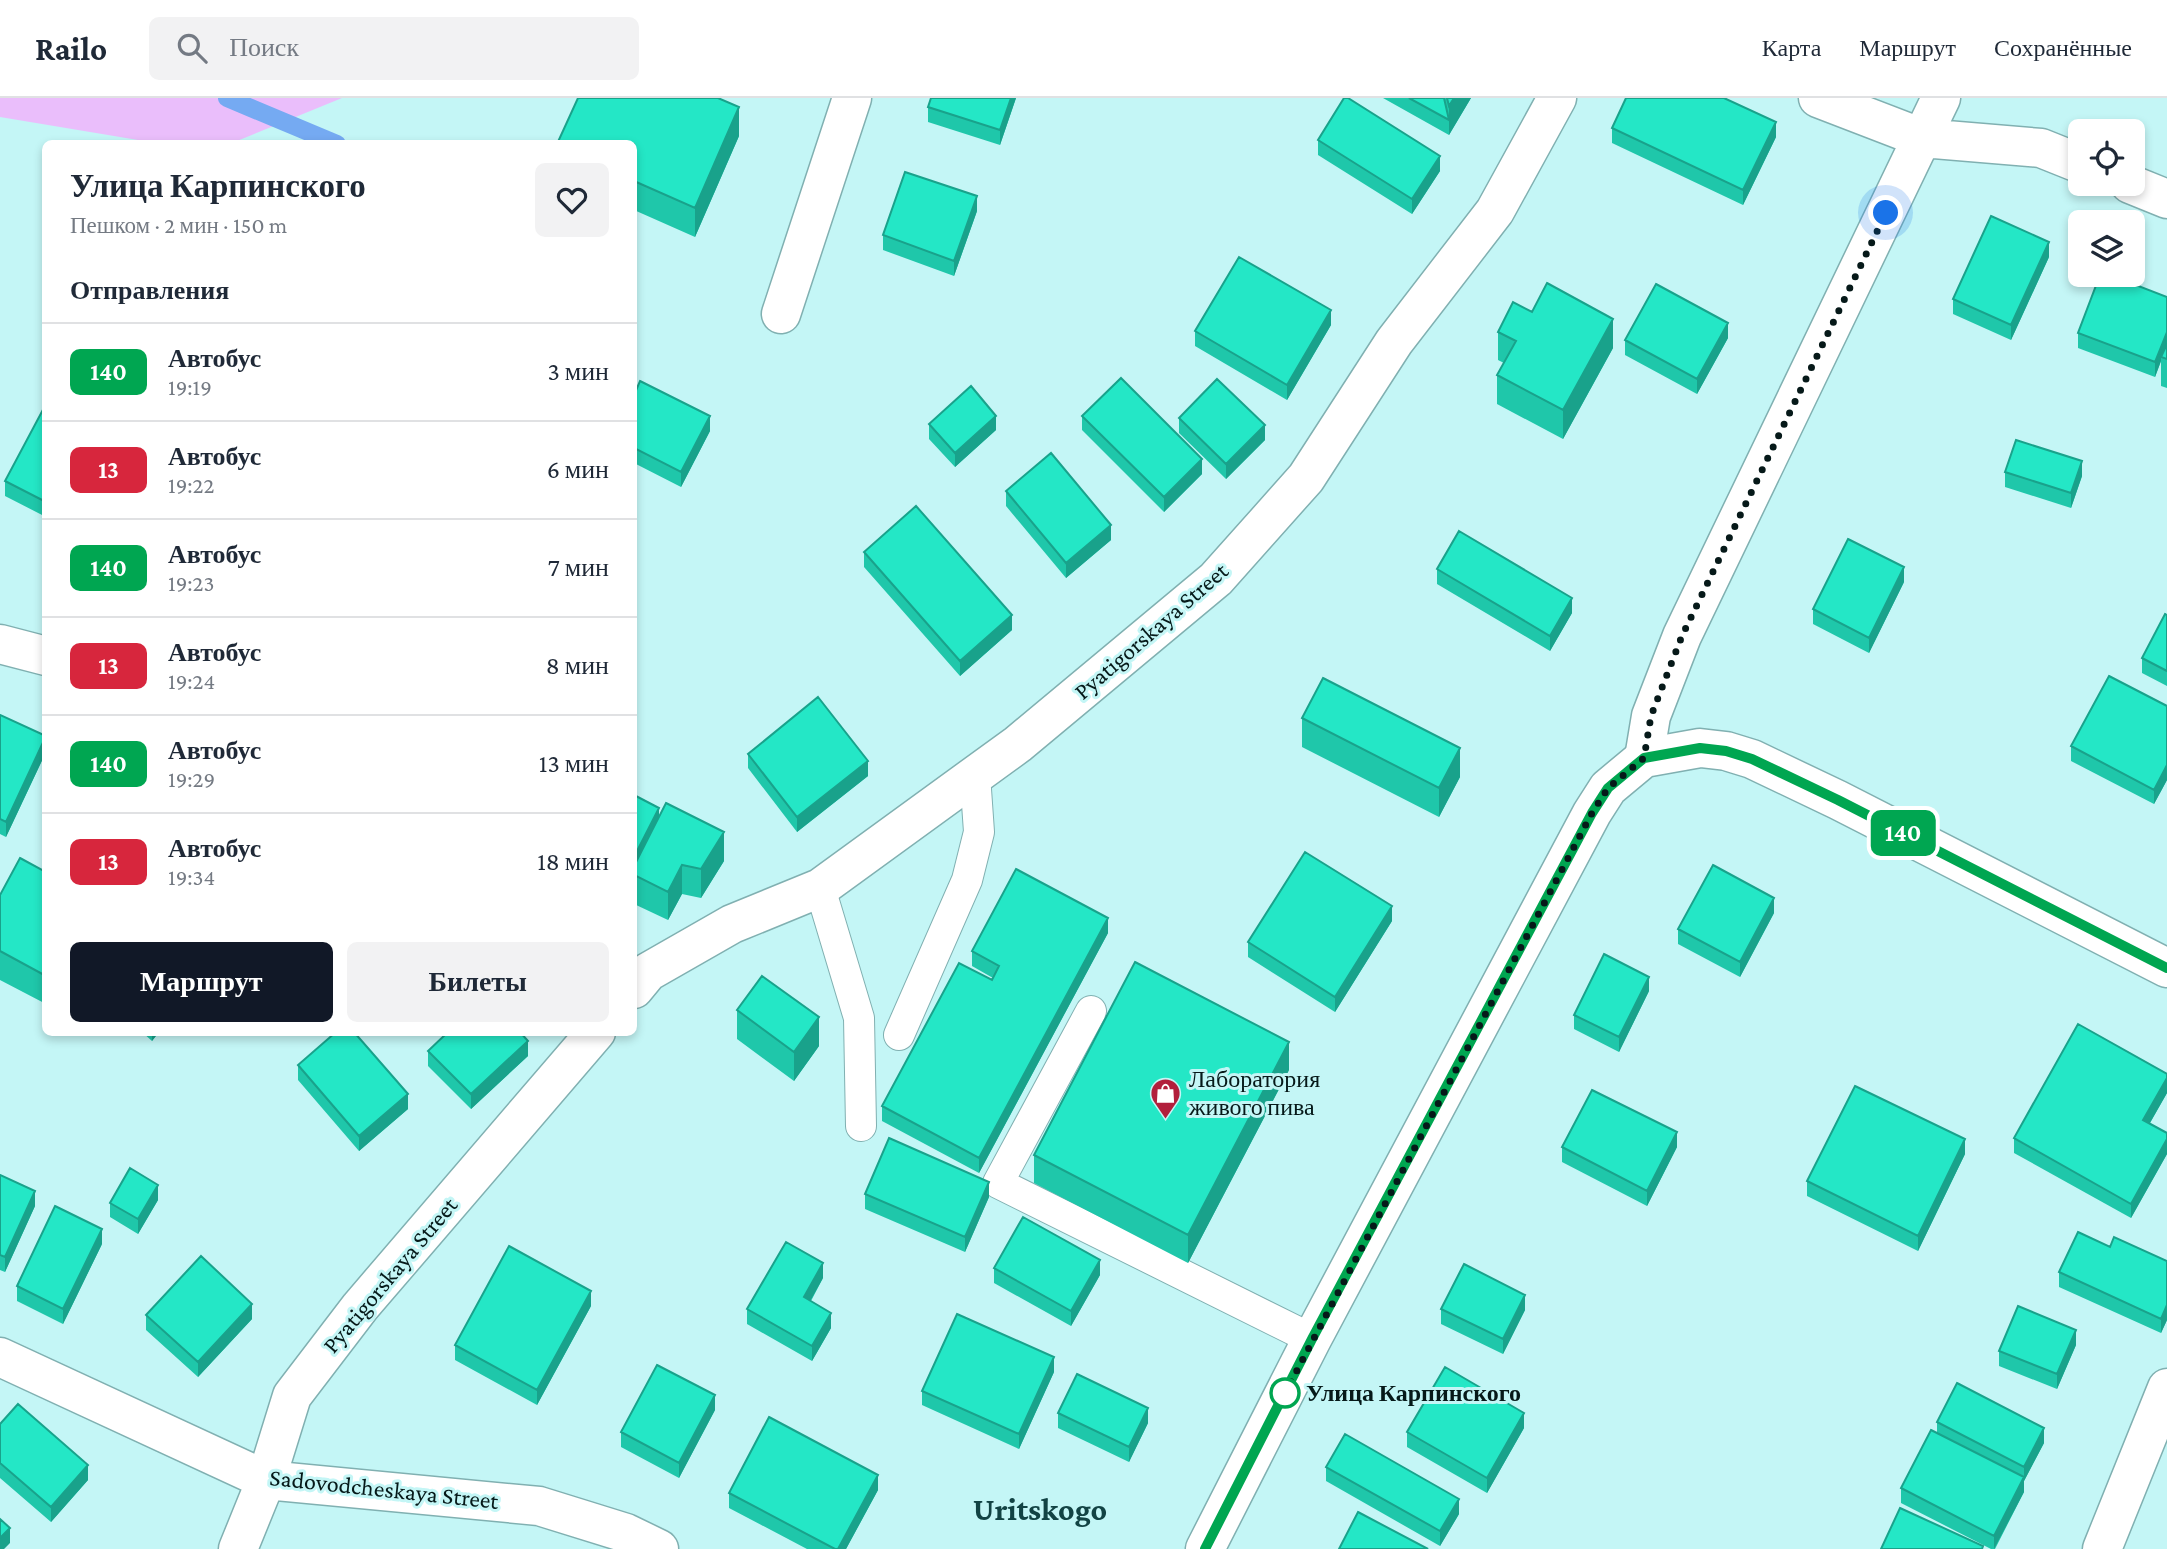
<!DOCTYPE html>
<html lang="ru">
<head>
<meta charset="utf-8">
<style>
	:root { --surface:#fff; --page:#f2f2f3; --text:#1f2937; --muted:#747a83; --line:#e0e1e3; --accent:#111827 }
	body { margin:0; font-family:"Crimson Pro",serif; background:var(--page); color:var(--text); height:100vh; display:flex; flex-direction:column; font-size:26px; white-space:nowrap }
	* { box-sizing:border-box; margin:0 }
	p { font-size:23px; color:var(--muted) }
	.icon { flex:none; width:38px; height:38px; fill:none; stroke:currentColor; stroke-width:2; stroke-linecap:round; stroke-linejoin:round }
	.map { position:relative; flex:1; overflow:hidden }
	.drawer { position:absolute; left:42px; top:42px; width:595px; height:896px; display:flex; flex-direction:column; background:var(--surface); border-radius:10px; box-shadow:0 4px 10px #0003 }
	.drawer>* { flex:none }
	.badge { padding:0 14px; border-radius:10px; font-size:24px; line-height:46px }
	.controls { position:absolute; left:2068px; top:21px; display:grid; gap:14px }
	.controls a { display:grid; place-items:center; width:77px; height:77px; border-radius:10px; background:var(--surface); box-shadow:0 4px 10px #0003; font-size:35px }
	.you { position:absolute; width:35px; height:35px; margin:-18px; border:5px solid #fff; border-radius:50%; background:#1a73e8; box-shadow:0 0 0 10px #1a73e833 }
	.map>.badge { position:absolute; translate:-50% -50%; box-shadow:0 0 0 4px #fff }
	h2 { padding:0 28px; font-size:26px; line-height:63px }
	.round { display:grid; place-items:center; flex:none; width:74px; height:74px; border-radius:10px; background:var(--page) }
	.overview { display:flex; align-items:center; justify-content:space-between; height:119px; padding:0 28px }
	h1 { font-size:33px; font-weight:800; line-height:52px }
	.primary-button { display:flex; gap:14px; margin-top:auto; padding:14px 28px }
	.primary-button a { flex:1; height:80px; border-radius:10px; background:var(--accent); color:#fff; font-size:28px; font-weight:800; line-height:80px; text-align:center }
	.primary-button a+a { background:var(--page); color:var(--text) }
	ul { padding:0; list-style:none }
	li { display:flex; align-items:center; gap:21px; height:98px; padding:0 28px; border-top:2px solid var(--line) }
	li div { flex:1 }
	li b { display:block; font-size:26px }
	li em { font-style:normal }
	li .badge { min-width:77px; font-weight:700; text-align:center }
	header { display:flex; align-items:center; gap:42px; box-sizing:border-box; height:98px; padding:0 35px; background:var(--surface); border-bottom:2px solid var(--line) }
	header strong { font-size:33px }
	nav { display:flex; gap:38px; margin-inline-start:auto; font-size:24px }
	.search { width:490px; height:63px; background:var(--page); display:flex; align-items:center; gap:18px; box-sizing:border-box; padding:0 24px; border-radius:10px; color:var(--muted); font-size:26px }
	.map>svg:first-child { display:block }
</style>
</head>
<body>
<header>
<strong>Railo</strong>
<div class="search"><svg class="icon" aria-label="search" viewBox="0 0 24 24"><circle cx="10" cy="10" r="6"/><path d="M15 15l6 6"/></svg>Поиск</div>
<nav><a>Карта</a><a>Маршрут</a><a>Сохранённые</a></nav>
</header>
<div class="map">
<svg width="2167" height="1451" viewBox="0 0 2167 1451">
	<rect width="100%" height="100%" fill="#c4f6f6"/>
	<!-- green -->
	<path fill="#eabefb" d="M0,0h342l-110,45h-76l-156,-26z"/>
	<g fill="none" stroke-linecap="round" stroke-linejoin="round">
		<!-- stream -->
		<path stroke="#75aaf2" stroke-width="18" d="M227,0l110,46"/>
		<defs>
			<path id="lane" d="M820,790l39,130 2,108
				M1091,913l-93,172 314,156
				M899,937l68,-155 12,-48 -4,-57"/>
			<path id="street" d="M1818,0l104,40 119,10 40,16
				M2130,86l37,15
				M781,216l71,-216
				M0,546l46,12
				M1644,660l7,-42 31,-80 259,-538
				M634,891l14,-17 84,-48 88,-36 198,-144 198,-165 90,-101 88,-136 101,-131 62,-113
				M0,1259l266,123 273,26 87,27 33,16
				M238,1451l28,-69 26,-84 68,-89 236,-275
				M2102,1451l65,-161"/>
			<path id="secondary" d="M1205,1451l107,-210 280,-526 16,-25 36,-30 56,-10 26,3 26,8 86,41 329,168"/>
		</defs>
		<!-- lane casing -->
		<use href="#lane" stroke="#80b0b1" stroke-width="32"/>
		<!-- street casing -->
		<use href="#street" stroke="#80b0b1" stroke-width="41"/>
		<!-- secondary casing -->
		<use href="#secondary" stroke="#80b0b1" stroke-width="41"/>
		<!-- lane -->
		<use href="#lane" stroke="#fff" stroke-width="30"/>
		<!-- street -->
		<use href="#street" stroke="#fff" stroke-width="38"/>
		<!-- secondary -->
		<use href="#secondary" stroke="#fff" stroke-width="38"/>
	</g>
	<!-- wall -->
	<path fill="#1fc7aa" d="M1016,0l-16,47 -72,-23v-15z
		M1383,0h88l-22,37z
		M1612,30l164,9 -33,68 -131,-62z
		M739,38l-44,101 -61,-27v-66z
		M1318,42l122,31 -28,43 -94,-59z
		M977,113l-23,65 -71,-26v-15z
		M2049,159l-38,83 -58,-26v-15z
		M2167,199v91l-6,-2v-25l-6,16 -77,-29v-15z
		M1331,227l-44,75 -92,-54v-15z
		M1498,234l115,16 -50,91 -66,-35v-29l7,-12 -6,-3z
		M1728,240l-31,56 -72,-39v-15z
		M634,297l76,36 -29,56 -47,-24z
		M46,306v113l-41,-21v-15z
		M1082,318l120,58 -38,38 -82,-82z
		M1179,320l86,22 -39,39 -47,-46z
		M929,326l67,6 -41,37 -26,-28z
		M2005,374l77,4 -11,32 -66,-21z
		M1006,393l105,49 -45,38 -60,-72z
		M864,454l148,78 -52,46 -96,-109z
		M1437,471l135,44 -22,38 -113,-67z
		M1904,484l-35,71 -56,-29v-15z
		M2167,517v71l-25,-13v-15z
		M2167,608v74l-13,24 -83,-43v-15z
		M0,617l46,21v16l-40,85 -6,-3z
		M1302,620l158,59 -21,40 -137,-70z
		M748,656l120,22 -71,56 -49,-64z
		M634,697l25,22 65,44 -23,37 -19,-4 -14,26 -34,-16z
		M46,774v132l-46,-24v-85z
		M1774,815l-34,64 -62,-33v-15z
		M1392,823l-57,91 -87,-55v-15z
		M1108,835l-129,240 -97,-52v-15l110,-126 1,-2 -21,-12v-15z
		M1649,893l-30,61 -45,-23v-14z
		M737,912l82,36 -25,35 -57,-42z
		M142,934h17l-7,9z
		M428,953l100,5 -57,53 -43,-43z
		M298,967l110,44 -49,42 -61,-71z
		M1289,972l-101,193 -154,-80v-28z
		M2167,976v19l-17,30 17,10v21l-36,64 -117,-65v-15z
		M1562,1049h115l-30,59 -85,-44z
		M1965,1056l-47,97 -111,-55v-15z
		M0,1077l35,31 -30,66 -5,-2z
		M865,1096l124,3 -24,55 -100,-43z
		M158,1102l-20,34 -28,-17v-14z
		M102,1146l-39,80 -46,-23v-15z
		M2110,1149l57,14v59l-6,13 -102,-46v-15z
		M994,1170l106,7 -29,51 -77,-43z
		M823,1180l-12,23 20,27 -19,33 -65,-37v-15z
		M591,1208l-54,99 -82,-45v-15z
		M1441,1211l84,1 -22,44 -62,-30z
		M146,1217l106,4 -54,58 -52,-47z
		M2076,1247l-19,44 -58,-23v-15z
		M1054,1274l-35,77 -97,-44v-14z
		M715,1312l-36,68 -58,-31v-15z
		M1058,1315l90,10 -19,39 -71,-34z
		M1937,1324l107,21 -20,38v11l-29,57h-4l-90,-46v-15l36,-55z
		M0,1326l88,56 -37,42 -51,-44z
		M1524,1330l-37,65 -80,-46v-15z
		M1326,1369l133,47 -19,32 -114,-65z
		M878,1392l-32,59h-39l-78,-41v-15z"/>
	<!-- shaded-wall -->
	<path fill="#19a28b" d="M1011,0h5l-16,47v-15z
		M1454,0h17l-22,37v-29z
		M739,9v29l-44,101v-29z
		M1776,24v15l-33,68v-15z
		M1440,58v15l-28,43v-15z
		M977,98v15l-23,65v-15z
		M2049,144v15l-38,83v-15z
		M1331,212v15l-44,75v-15z
		M1613,221v29l-50,91v-29z
		M1728,225v15l-31,56v-15z
		M2167,234v15l-6,10v4l-6,16v-15z
		M710,318v15l-29,56v-15z
		M996,318v14l-41,37v-14z
		M1265,327v15l-39,39v-15z
		M1202,361v15l-38,38v-15z
		M2082,363v15l-11,32v-15z
		M1111,427v15l-45,38v-15z
		M1904,469v15l-35,71v-15z
		M1572,500v15l-22,38v-15z
		M1012,517v15l-52,46v-15z
		M46,639v15l-40,85v-15z
		M1460,650v29l-21,40v-29z
		M868,663v15l-71,56v-15z
		M2167,667v15l-13,24v-14z
		M659,710v15l-25,49v-15z
		M724,734v29l-23,37v-29z
		M682,767v29l-14,26v-28z
		M1774,800v15l-34,64v-15z
		M1392,808v15l-57,91v-15z
		M1108,820v15l-129,240v-15z
		M1649,879v14l-30,61v-15z
		M819,919v29l-25,35v-29z
		M152,934h7l-7,9z
		M528,943v15l-57,53v-15z
		M1289,944v28l-101,193v-28z
		M2167,980v15l-24,42v-15z
		M408,996v15l-49,42v-15z
		M1677,1034v15l-30,59v-15z
		M1965,1041v15l-47,97v-15z
		M2167,1041v15l-36,64v-14z
		M989,1084v15l-24,55v-15z
		M158,1087v15l-20,34v-15z
		M35,1093v15l-30,66v-15z
		M102,1131v15l-39,80v-15z
		M1100,1162v15l-29,51v-15z
		M823,1165v15l-19,34v-15z
		M591,1193v15l-54,99v-15z
		M1525,1197v15l-22,44v-15z
		M252,1206v15l-54,58v-15z
		M2167,1207v15l-6,13v-14z
		M831,1215v15l-19,33v-15z
		M2076,1232v15l-19,44v-15z
		M1054,1259v15l-35,77v-15z
		M715,1297v15l-36,68v-15z
		M1148,1310v15l-19,39v-15z
		M1524,1315v15l-37,65v-15z
		M2044,1330v15l-20,38v11l-30,57v-13l30,-59v-10z
		M88,1367v15l-37,42v-15z
		M878,1377v15l-32,59h-8z
		M1459,1401v15l-19,32v-15z
		M10,1430v15l-6,6h-4v-11z"/>
	<!-- building -->
	<path fill="#24e7c6" stroke="#19a28b" stroke-width="2" d="M578,0h140l21,9 -44,101 -61,-27v-37h-77z
		M931,0h80l-11,32 -72,-23z
		M1344,0h4l92,58 -28,43 -94,-59z
		M1409,0h35l5,22z
		M1447,0h7l-5,8z
		M1626,0h98l52,24 -33,68 -131,-62z
		M905,74l72,24 -23,65 -71,-26z
		M1991,118l58,26 -38,83 -58,-26z
		M1239,159l92,53 -44,75 -92,-54z
		M2100,177h10l57,22v35l-12,30 -77,-29z
		M1547,185l66,36 -50,91 -66,-35 19,-34 -18,-9 15,-30 19,10z
		M1656,186l72,39 -31,56 -72,-39z
		M2167,246v15l-6,-2z
		M1121,280l81,81 -38,38 -82,-81z
		M1217,281l48,46 -39,39 -47,-46z
		M640,283l70,35 -29,56 -47,-24v-53z
		M971,288l25,30 -41,37 -26,-29z
		M46,306v98l-41,-21z
		M2016,342l66,21 -11,32 -66,-21z
		M1051,355l60,72 -45,38 -60,-72z
		M916,408l96,109 -52,46 -96,-109z
		M1459,433l113,67 -22,38 -113,-67z
		M1848,441l56,28 -35,71 -56,-29z
		M2165,516l2,1v56l-25,-13z
		M2109,578l58,30v59l-13,25 -83,-44z
		M1323,580l137,70 -21,40 -137,-70z
		M818,599l50,64 -71,56 -49,-63z
		M0,617l46,21 -40,86 -6,-3z
		M634,697l25,13 -25,49z
		M666,705l58,29 -23,37 -19,-4 -14,27 -34,-17v-9z
		M1305,754l87,54 -57,91 -87,-55z
		M20,760l26,14v104l-46,-25v-56z
		M1713,767l61,33 -34,64 -62,-33z
		M1016,771l92,49 -129,240 -97,-52 77,-143 33,17 7,-14 -27,-15z
		M1604,856l45,23 -30,60 -45,-22z
		M1135,864l154,80 -101,193 -154,-80z
		M762,878l57,41 -25,35 -57,-42z
		M2078,926l89,50v4l-24,42 24,13v6l-36,65 -117,-66z
		M336,934h18l54,62 -49,42 -61,-71z
		M448,934h72l8,9 -57,53 -43,-43z
		M1855,988l110,53 -47,97 -111,-55z
		M1592,992l85,42 -30,59 -85,-44z
		M889,1040l100,44 -24,55 -100,-43z
		M130,1070l28,17 -20,34 -28,-16z
		M0,1077l35,16 -30,66 -5,-2z
		M55,1108l47,23 -39,80 -46,-23z
		M1023,1119l77,43 -29,51 -77,-43z
		M2078,1134l32,15 4,-10 53,24v44l-6,14 -102,-47z
		M786,1144l37,21 -19,34 27,16 -19,33 -65,-37z
		M509,1148l82,45 -54,99 -82,-45z
		M201,1158l51,48 -54,58 -52,-47z
		M1464,1166l61,31 -22,44 -62,-30z
		M2018,1208l58,24 -19,44 -58,-23z
		M957,1216l97,43 -35,77 -97,-43z
		M657,1267l58,30 -36,68 -58,-31z
		M1445,1269l79,46 -37,65 -80,-46z
		M1077,1276l71,34 -19,39 -71,-34z
		M1957,1285l87,45 -20,39 -87,-45z
		M18,1306l70,61 -37,42 -51,-44v-39z
		M769,1319l109,58 -40,74h-3l-106,-56z
		M1931,1332l93,47 -30,59 -93,-48z
		M1345,1336l114,65 -19,32 -114,-64z
		M1900,1410l83,38 -1,3h-101z
		M1358,1414l70,37h-89z
		M0,1421l10,9 -10,10z"/>
	<g fill="none" stroke-linecap="round" stroke-linejoin="round">
		<defs>
			<path id="line" d="M1205,1451l107,-210 280,-526 16,-25 36,-30 56,-10 26,3 26,8 86,41 329,168"/>
		</defs>
		<!-- line casing -->
		<use href="#line" stroke="#fff" stroke-width="16"/>
		<!-- line -->
		<use href="#line" stroke="#00a651" stroke-width="10"/>
		<!-- walk -->
		<path stroke="#061919" stroke-width="7" stroke-dasharray="0 12.6" d="M1285,1295l307,-580 16,-25 36,-30 7,-42 31,-80 204,-423"/>
	</g>
	<!-- icons -->
	<defs>
		<symbol id="shop-pin" viewBox="-11 -11 22 30"><path d="M0 17L-7.5 6A9.5 9.5 0 1 1 7.5 6Z" fill="#b21f3c" stroke="#c4f6f6"/><path d="M-5-2.5h2.3a2.7 3.5 0 0 1 5.4 0H5L5.5 6h-11ZM-1.5-2.5h3a1.5 2.3 0 0 0-3 0Z" fill="#fff"/></symbol>
	</defs>
	<g fill-rule="evenodd">
		<use href="#shop-pin" x="1148" y="978" width="35" height="47"/>
	</g>
	<!-- markers -->
	<circle fill="#fff" stroke="#00a651" stroke-width="3.5" cx="1285" cy="1295" r="14"/>
	<g text-anchor="middle" stroke-width="6" stroke-linejoin="round" paint-order="stroke">
		<!-- street labels -->
		<g font-size="24" fill="#061919" stroke="#c4f6f6">
			<text transform="translate(1151 533) rotate(-41)" y="8">Pyatigorskaya Street</text>
			<text transform="translate(390 1177) rotate(-50)" y="8">Pyatigorskaya Street</text>
			<text transform="translate(384 1391) rotate(6)" y="8">Sadovodcheskaya Street</text>
		</g>
		<!-- poi labels -->
		<g font-size="24" fill="#061919" stroke="#c4f6f6" text-anchor="start">
			<text x="1189" y="989">Лаборатория<tspan x="1189" dy="28">живого пива</tspan></text>
		</g>
		<!-- stop labels -->
		<g font-size="24" font-weight="bold" fill="#061919" stroke="#c4f6f6" text-anchor="start">
			<text x="1306" y="1303">Улица Карпинского</text>
		</g>
		<!-- district labels -->
		<g font-size="32" font-weight="bold" fill="#124344" stroke="#c4f6f6">
			<text x="1040" y="1422">Uritskogo</text>
		</g>
	</g>
</svg>
<div class="controls">
<a><svg class="icon" aria-label="locate" viewBox="0 0 24 24"><circle cx="12" cy="12" r="6"/><path d="M12 2v4M12 18v4M2 12h4M18 12h4"/></svg></a>
<a><svg class="icon" aria-label="layers" viewBox="0 0 24 24"><path d="M12 4l9 5-9 5-9-5zM3 14l9 5 9-5"/></svg></a>
</div>
<div class="you" style="left:1886px;top:115px"></div>
<b class="badge" style="left:1903px;top:735px;background:#00a651;color:#fff">140</b>
<section class="drawer">
<div class="overview"><div><h1>Улица Карпинского</h1><p>Пешком · 2 мин · 150 m</p></div><a class="round"><svg class="icon" aria-label="heart" viewBox="0 0 24 24"><path d="M12 20l-8-8c-3-5 5-10 8-4 3-6 11-1 8 4z"/></svg></a></div>
<h2>Отправления</h2>
<ul>
<li><span class="badge" style="background:#00a651;color:#fff">140</span><div><b>Автобус</b><p>19:19</p></div><em>3 мин</em></li>
<li><span class="badge" style="background:#d7263d;color:#fff">13</span><div><b>Автобус</b><p>19:22</p></div><em>6 мин</em></li>
<li><span class="badge" style="background:#00a651;color:#fff">140</span><div><b>Автобус</b><p>19:23</p></div><em>7 мин</em></li>
<li><span class="badge" style="background:#d7263d;color:#fff">13</span><div><b>Автобус</b><p>19:24</p></div><em>8 мин</em></li>
<li><span class="badge" style="background:#00a651;color:#fff">140</span><div><b>Автобус</b><p>19:29</p></div><em>13 мин</em></li>
<li><span class="badge" style="background:#d7263d;color:#fff">13</span><div><b>Автобус</b><p>19:34</p></div><em>18 мин</em></li>
</ul>
<div class="primary-button"><a>Маршрут</a><a>Билеты</a></div>
</section>
</div>
</body>
</html>
